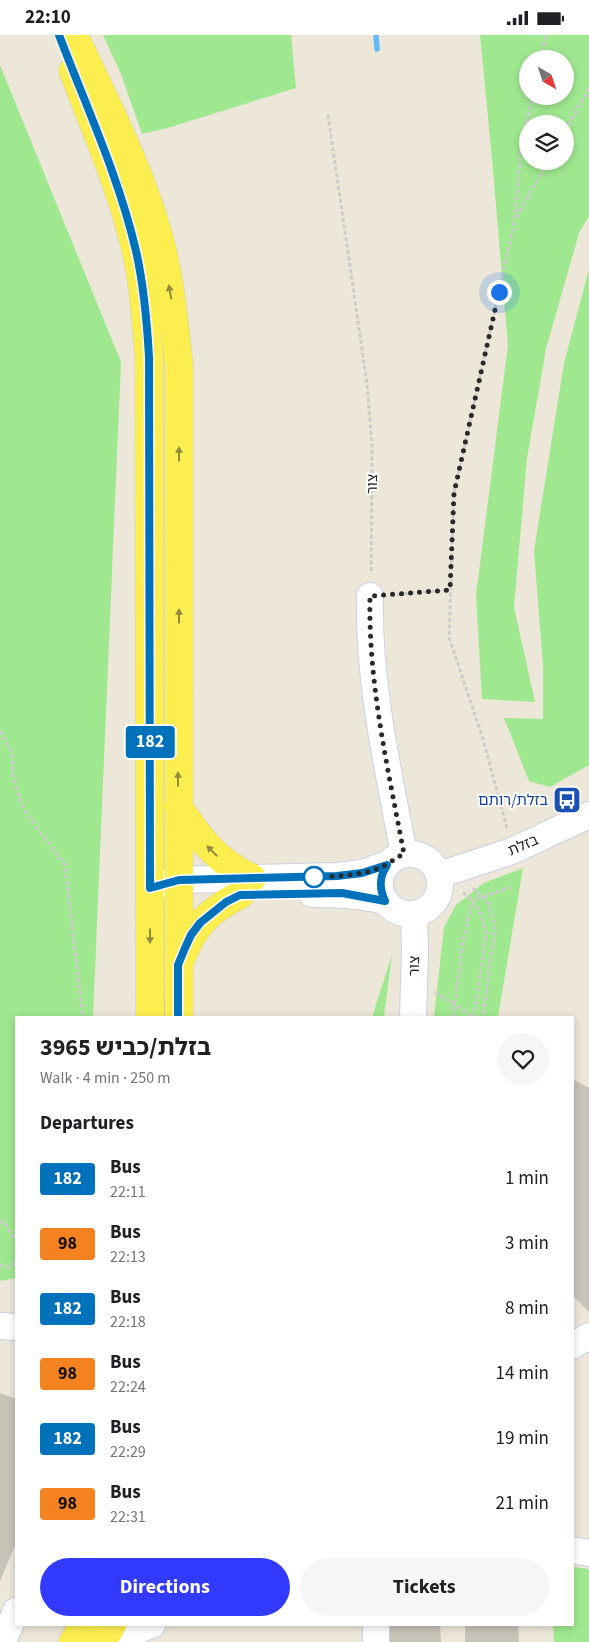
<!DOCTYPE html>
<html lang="en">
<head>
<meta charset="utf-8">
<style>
	:root { --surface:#fff; --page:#f6f6f6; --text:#202124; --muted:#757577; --accent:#333aff }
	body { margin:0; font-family:"Source Sans 3","Noto Sans Hebrew",sans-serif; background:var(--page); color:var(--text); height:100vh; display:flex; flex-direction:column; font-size:19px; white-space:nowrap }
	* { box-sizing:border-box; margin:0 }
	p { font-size:16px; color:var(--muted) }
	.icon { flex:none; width:28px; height:28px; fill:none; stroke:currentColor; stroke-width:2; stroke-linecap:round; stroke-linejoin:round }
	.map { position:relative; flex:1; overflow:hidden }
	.side { position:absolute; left:15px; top:981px; width:559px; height:610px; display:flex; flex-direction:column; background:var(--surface); border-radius:0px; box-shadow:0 2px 8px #0003 }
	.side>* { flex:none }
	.badge { padding:0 10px; border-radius:4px; font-size:18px; line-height:32px }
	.needle { width:32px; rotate:141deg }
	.fabs { position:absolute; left:519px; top:15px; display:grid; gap:10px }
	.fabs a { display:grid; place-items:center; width:55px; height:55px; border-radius:50%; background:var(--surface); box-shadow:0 2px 8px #0003; font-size:25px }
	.you { position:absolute; width:25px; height:25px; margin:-12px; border:4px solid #fff; border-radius:50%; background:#1a73e8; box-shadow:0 0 0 8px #1a73e833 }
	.map>.badge { position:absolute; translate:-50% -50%; box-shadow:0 0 0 2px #fff }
	h2 { padding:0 25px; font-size:19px; line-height:45px }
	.round { display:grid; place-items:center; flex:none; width:52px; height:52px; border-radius:26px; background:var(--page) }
	.head { display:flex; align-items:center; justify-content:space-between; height:85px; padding:0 25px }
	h1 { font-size:24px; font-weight:700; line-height:38px }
	.cta { display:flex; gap:10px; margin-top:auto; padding:10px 25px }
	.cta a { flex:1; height:58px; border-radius:30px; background:var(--accent); color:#fff; font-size:20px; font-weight:700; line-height:58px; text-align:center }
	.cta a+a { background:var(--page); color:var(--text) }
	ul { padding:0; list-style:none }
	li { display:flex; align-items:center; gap:15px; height:65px; padding:0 25px }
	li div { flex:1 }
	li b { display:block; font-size:19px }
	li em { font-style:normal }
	li .badge { min-width:55px; font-weight:700; text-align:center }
	.status { display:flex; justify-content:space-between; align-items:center; height:35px; padding:0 25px; background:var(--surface); direction:ltr }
	.status svg { height:14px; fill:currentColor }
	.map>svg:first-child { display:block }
</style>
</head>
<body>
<div class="status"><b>22:10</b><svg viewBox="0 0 49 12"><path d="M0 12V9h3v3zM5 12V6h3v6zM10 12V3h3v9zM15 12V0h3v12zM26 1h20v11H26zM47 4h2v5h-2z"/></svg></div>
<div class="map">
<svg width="589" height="1607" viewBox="0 0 589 1607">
	<rect width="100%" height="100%" fill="#ece7d9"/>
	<!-- green -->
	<path fill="#a0e890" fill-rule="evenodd" d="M103,0h188l5,53 -125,39 -29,7 -21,-60z
		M480,0h109v181l-10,17 -33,116 -19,109 -13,149 21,95 -53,-3 -6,-104 32,-250 -16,-186zM528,24h37v37h-37zM528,89h37v37h-37z
		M0,30l121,297 -28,655h-77v261l-16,3z
		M589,234v496l-39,22 -21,-6 -25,-63 39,1v-54l-9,-114 30,-188z
		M523,833l-25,149h-64l10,-90 12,-22 28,-22z
		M392,920l-8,62h-12z
		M573,1532l16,2v73h-35l-1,-17h19z"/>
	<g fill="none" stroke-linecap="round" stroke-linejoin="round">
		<!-- stream -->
		<path stroke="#61baf9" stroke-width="5.5" d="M376,0l1,14"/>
	</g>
	<!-- building -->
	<path fill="#c7c3b9" d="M572,1044l17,9v224l-17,-17z
		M0,1358l16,6v144l-16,38z
		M386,1590h54l1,17h-55z
		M465,1590h53l1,17h-54z"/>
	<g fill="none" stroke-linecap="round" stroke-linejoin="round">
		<defs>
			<path id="minor" d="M370,561c-2,87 18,173 34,258
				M380 849a30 30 0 1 1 60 0a30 30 0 1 1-60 0Z
				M439,840l73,-24 77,-36
				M150,853l29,-8 158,-4 25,-3 25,-9
				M312,859c28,0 46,1 73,7
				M413,982l2,-65 -1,-38
				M0,1291l16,1
				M572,1311l17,-10
				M572,1515l17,3
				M376,1590v17
				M3,1607l13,-31
				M129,1607l8,-12 15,-5"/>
			<path id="major" d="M74,0c31,66 67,135 86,206 11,41 14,83 19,124v652
				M73,36c23,60 49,119 63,180 8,35 10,71 13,106l1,660
				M178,771c22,33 37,54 74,72
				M181,924c12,-32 28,-49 59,-64
				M73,1607l10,-17
				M102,1607l10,-17"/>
		</defs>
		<!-- minor casing -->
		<use href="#minor" stroke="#cecfe3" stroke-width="28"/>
		<!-- major casing -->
		<use href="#major" stroke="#ccc" stroke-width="29"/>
		<!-- path -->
		<path stroke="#ccc" stroke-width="3" stroke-dasharray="4 2.5" stroke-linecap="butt" d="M541,24l5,-24
			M328,80l39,269 5,62 -1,128
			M565,96l24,-43
			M517,182l31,-56
			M391,560l59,-5
			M0,696l12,21 1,23 10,34 42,56 18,152
			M507,793l-24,-89 -34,-102 5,-144 61,-274 6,-71 12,-52
			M473,853l16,15 6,25 -12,89
			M435,957l39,25 12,-84 -5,-17 -8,-16 -11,-8
			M453,982l10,-76 10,-41 38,-13
			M0,1188l3,-2 13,20
			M0,1230l9,2 7,-5"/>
		<!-- minor -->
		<use href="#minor" stroke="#fff" stroke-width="26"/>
		<!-- major -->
		<use href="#major" stroke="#fcee4e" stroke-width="28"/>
	</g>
	<!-- one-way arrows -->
	<defs><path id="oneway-solid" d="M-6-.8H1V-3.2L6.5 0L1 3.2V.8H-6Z" transform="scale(1.25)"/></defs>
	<g fill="#928c3c">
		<use href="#oneway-solid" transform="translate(170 257) rotate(-100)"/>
		<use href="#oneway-solid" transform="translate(179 419) rotate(-90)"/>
		<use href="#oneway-solid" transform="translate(179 581) rotate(-90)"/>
		<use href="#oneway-solid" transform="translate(178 744) rotate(-90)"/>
		<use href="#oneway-solid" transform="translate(212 816) rotate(-135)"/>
		<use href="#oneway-solid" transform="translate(150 901) rotate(90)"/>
	</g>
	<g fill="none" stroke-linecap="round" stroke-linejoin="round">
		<defs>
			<path id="line" d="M59,0c27,71 60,142 77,216 8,35 11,71 13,106l1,531 29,-8 158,-4 25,-3 25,-8c-8,12 -8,23 -2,36l-43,-8 -102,2 -14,7 -26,21 -9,12 -6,13 -7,17v52"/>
		</defs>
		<!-- line casing -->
		<use href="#line" stroke="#fff" stroke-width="11"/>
		<!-- line -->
		<use href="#line" stroke="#0072bc" stroke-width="8"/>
		<!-- walk -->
		<path stroke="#292929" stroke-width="5" stroke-dasharray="0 9" d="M314,842c23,-1 53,-1 73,-13 6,-3 10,-7 17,-10 -16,-85 -36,-171 -34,-258l80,-6 4,-97 45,-201"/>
	</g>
	<!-- icons -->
	<defs>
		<symbol id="bus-square" viewBox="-11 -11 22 22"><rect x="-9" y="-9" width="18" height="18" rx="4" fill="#1a4fb4" stroke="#fff"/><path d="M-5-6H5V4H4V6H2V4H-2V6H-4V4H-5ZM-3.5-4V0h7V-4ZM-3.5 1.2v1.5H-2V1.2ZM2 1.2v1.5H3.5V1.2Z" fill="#fff"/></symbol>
	</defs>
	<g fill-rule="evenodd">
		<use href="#bus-square" x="551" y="749" width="32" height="32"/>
	</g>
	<!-- markers -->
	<circle fill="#fff" stroke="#0072bc" stroke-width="2.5" cx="314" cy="842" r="10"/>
	<g text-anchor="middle" stroke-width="4" stroke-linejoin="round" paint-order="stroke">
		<!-- street labels -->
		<g font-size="15" fill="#292929" stroke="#fff">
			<text transform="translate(372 449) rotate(-89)" y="5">צור</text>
			<text transform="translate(523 810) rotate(-23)" y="5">בזלת</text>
			<text transform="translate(414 931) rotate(-88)" y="5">צור</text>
		</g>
		<!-- transit labels -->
		<g font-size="15" fill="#164399" stroke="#fff" text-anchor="end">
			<text x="548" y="770">בזלת/רותם</text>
		</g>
	</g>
</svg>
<div class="fabs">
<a><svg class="needle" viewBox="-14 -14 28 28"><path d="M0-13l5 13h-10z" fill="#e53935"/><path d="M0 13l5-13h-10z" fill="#757577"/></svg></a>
<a><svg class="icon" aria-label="layers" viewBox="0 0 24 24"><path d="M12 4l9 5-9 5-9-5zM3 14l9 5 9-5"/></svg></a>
</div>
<div class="you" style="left:499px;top:257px"></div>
<b class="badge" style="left:150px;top:707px;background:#0072bc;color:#fff">182</b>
<section class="side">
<div class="head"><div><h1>בזלת/כביש 3965</h1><p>Walk · 4 min · 250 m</p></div><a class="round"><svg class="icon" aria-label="heart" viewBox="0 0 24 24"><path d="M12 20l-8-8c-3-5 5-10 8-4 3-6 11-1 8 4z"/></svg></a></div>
<h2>Departures</h2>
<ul>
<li><span class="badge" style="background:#0072bc;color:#fff">182</span><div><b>Bus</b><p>22:11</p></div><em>1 min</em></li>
<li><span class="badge" style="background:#f58220;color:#111">98</span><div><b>Bus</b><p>22:13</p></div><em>3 min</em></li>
<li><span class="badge" style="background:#0072bc;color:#fff">182</span><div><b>Bus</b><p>22:18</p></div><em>8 min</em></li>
<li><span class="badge" style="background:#f58220;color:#111">98</span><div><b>Bus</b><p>22:24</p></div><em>14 min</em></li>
<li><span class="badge" style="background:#0072bc;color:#fff">182</span><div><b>Bus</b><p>22:29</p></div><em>19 min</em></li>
<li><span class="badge" style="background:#f58220;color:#111">98</span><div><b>Bus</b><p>22:31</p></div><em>21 min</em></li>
</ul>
<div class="cta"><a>Directions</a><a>Tickets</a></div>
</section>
</div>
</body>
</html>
